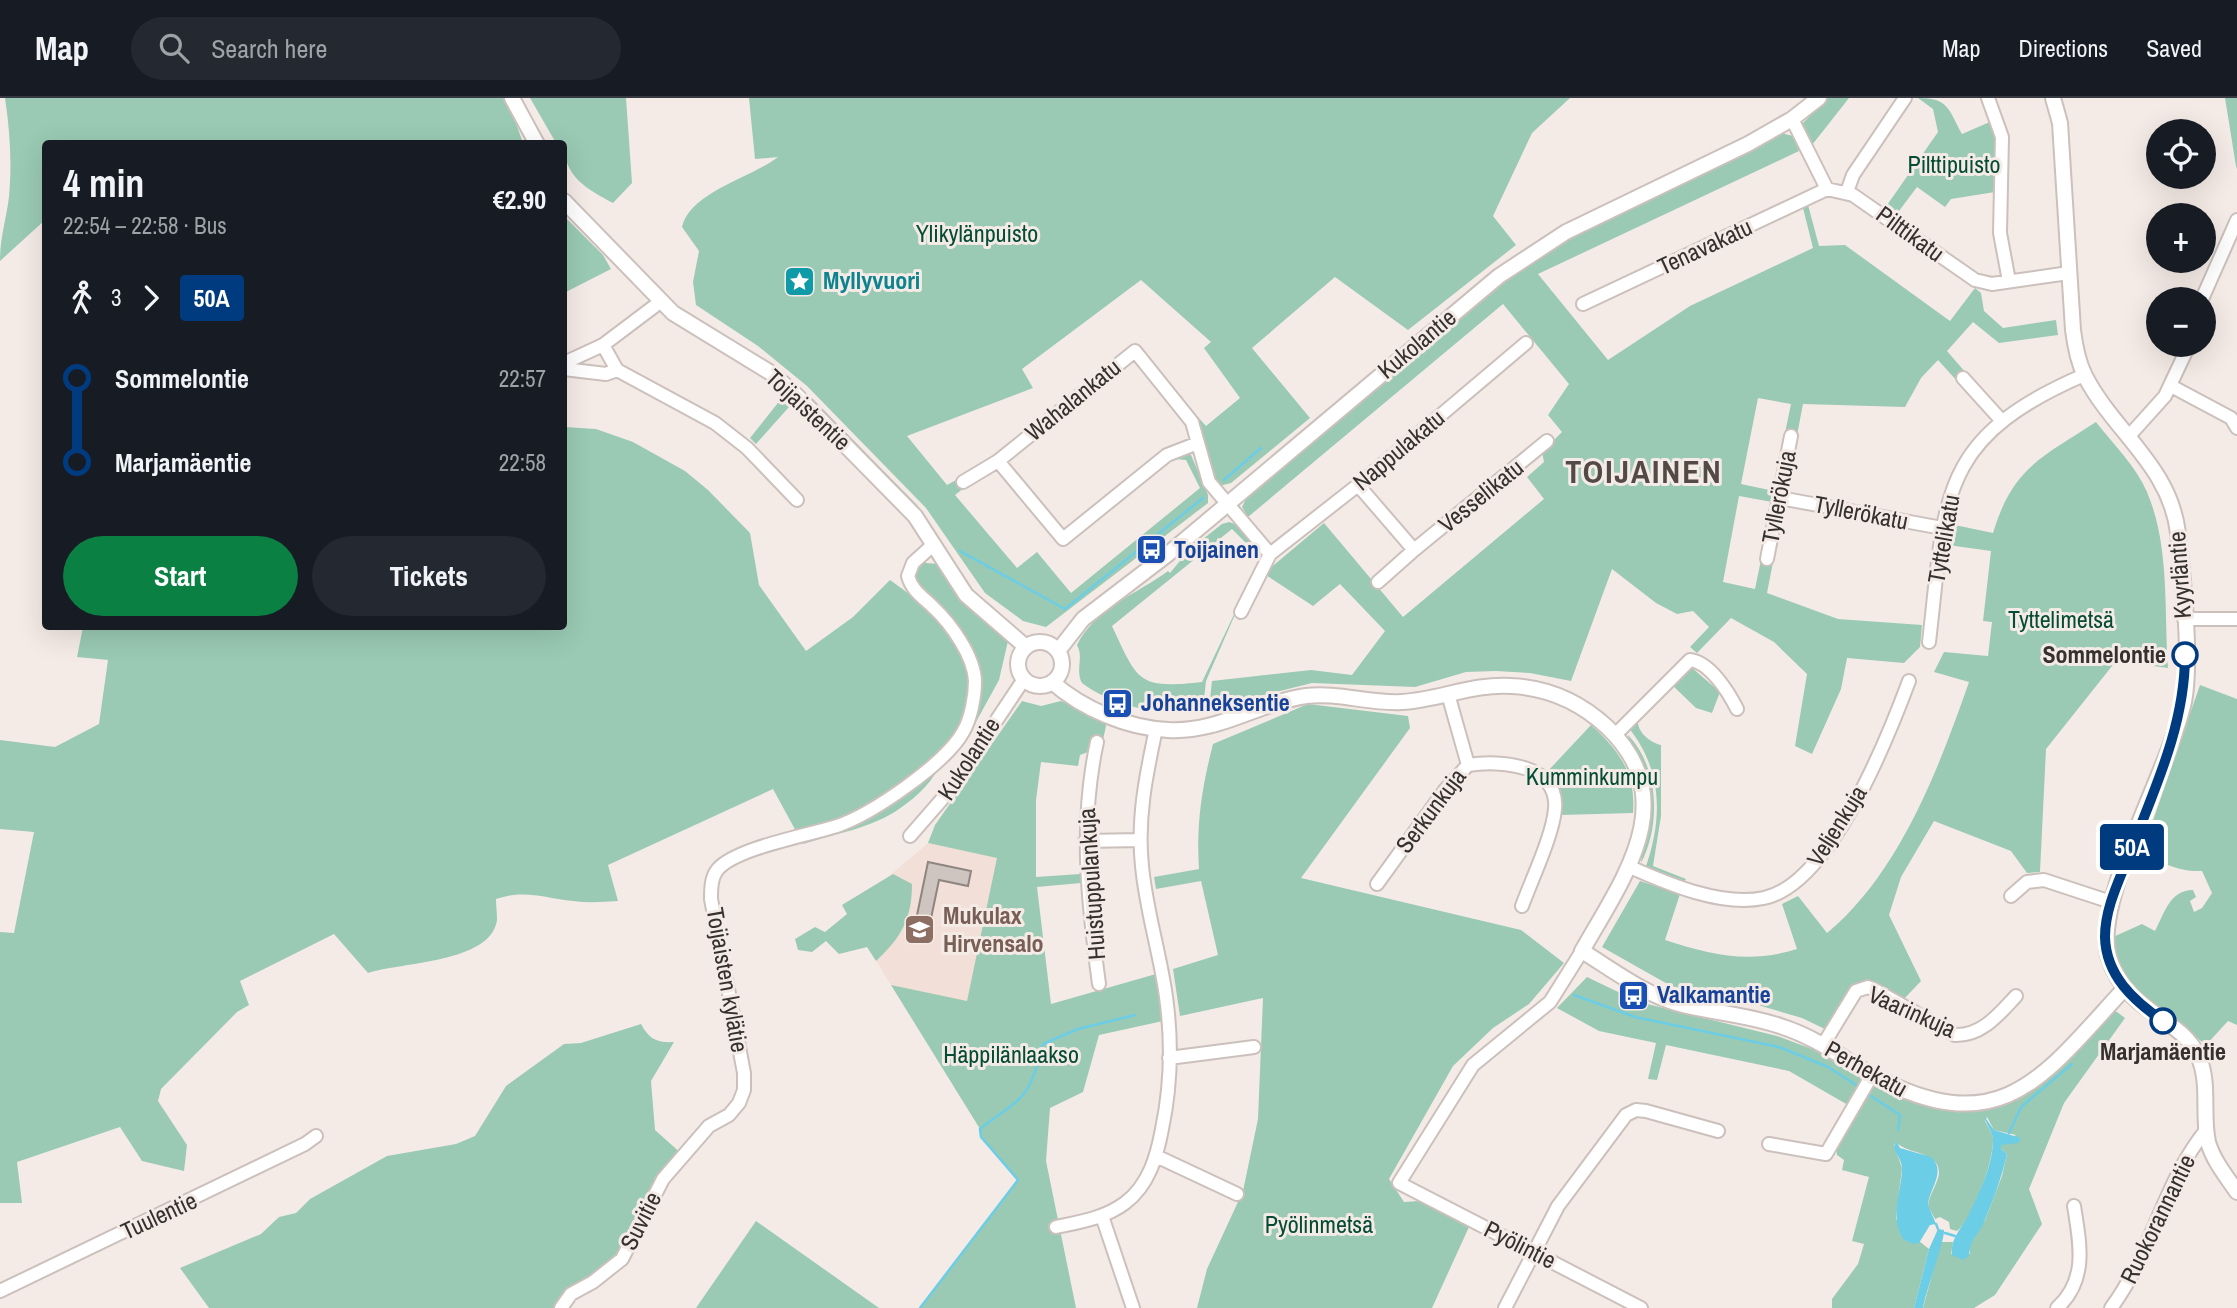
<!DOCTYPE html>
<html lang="en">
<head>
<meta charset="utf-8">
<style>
	:root { --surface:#171b24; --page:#242831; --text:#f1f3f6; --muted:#9ea1a6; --line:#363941; --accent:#0b8043 }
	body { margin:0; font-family:"Archivo Narrow",sans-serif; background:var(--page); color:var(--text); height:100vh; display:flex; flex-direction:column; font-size:26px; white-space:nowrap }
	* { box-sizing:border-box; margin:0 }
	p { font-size:23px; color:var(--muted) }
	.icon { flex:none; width:38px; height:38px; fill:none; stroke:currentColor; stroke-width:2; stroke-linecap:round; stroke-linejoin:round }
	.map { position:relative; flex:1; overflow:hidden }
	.panel { position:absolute; left:42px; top:42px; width:525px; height:490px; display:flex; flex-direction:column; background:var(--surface); border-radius:7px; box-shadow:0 7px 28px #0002 }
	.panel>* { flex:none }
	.badge { padding:0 14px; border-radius:5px; font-size:24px; line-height:46px }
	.tools { position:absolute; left:2146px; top:21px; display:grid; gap:14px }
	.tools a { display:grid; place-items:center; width:70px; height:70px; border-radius:50%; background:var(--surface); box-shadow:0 7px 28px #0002; font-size:35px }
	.map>.badge { position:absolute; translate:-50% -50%; box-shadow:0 0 0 4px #fff }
	.legs { display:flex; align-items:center; gap:10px; height:77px; padding:0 21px; font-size:23px }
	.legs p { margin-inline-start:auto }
	.summary { display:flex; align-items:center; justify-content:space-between; height:119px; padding:0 21px }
	h1 { font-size:38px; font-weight:700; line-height:52px }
	.action { display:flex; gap:14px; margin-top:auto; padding:14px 21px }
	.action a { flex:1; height:80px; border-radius:42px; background:var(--accent); color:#fff; font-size:28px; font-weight:700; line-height:80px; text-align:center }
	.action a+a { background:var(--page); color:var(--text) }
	ul { padding:0 21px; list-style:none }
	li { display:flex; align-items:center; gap:24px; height:84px; font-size:26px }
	li i { display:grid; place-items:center; width:10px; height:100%; margin:0 9px; background:currentColor }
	li i::after { content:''; width:18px; height:18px; margin:-9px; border:5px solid; border-radius:50%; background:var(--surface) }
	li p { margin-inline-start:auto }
	li:first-child i { background:linear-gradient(#0000 50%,currentColor 0) }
	li:last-child i { background:linear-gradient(currentColor 50%,#0000 0) }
	header { display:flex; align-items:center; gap:42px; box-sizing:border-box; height:98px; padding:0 35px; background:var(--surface); border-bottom:2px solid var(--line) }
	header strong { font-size:33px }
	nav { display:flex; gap:38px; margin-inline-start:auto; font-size:24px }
	.search { width:490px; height:63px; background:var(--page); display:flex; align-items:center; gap:18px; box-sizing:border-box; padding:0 24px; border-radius:38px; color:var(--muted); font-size:26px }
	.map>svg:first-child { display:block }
</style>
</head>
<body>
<header>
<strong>Map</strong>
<div class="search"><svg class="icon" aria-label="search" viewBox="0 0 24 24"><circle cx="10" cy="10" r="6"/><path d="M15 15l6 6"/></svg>Search here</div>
<nav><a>Map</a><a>Directions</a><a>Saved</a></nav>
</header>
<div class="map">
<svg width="2237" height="1210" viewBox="0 0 2237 1210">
	<rect width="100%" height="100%" fill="#f5ebe6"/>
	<!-- built -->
	<path fill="#f2dfd7" d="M928,745l70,15 -31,144 -76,-17 -49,-80 45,-27z"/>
	<!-- green -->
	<path fill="#9acab3" d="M5,0h502l16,45 -477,1 -1,76 -45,41c0,-23 6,-41 9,-64 3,-34 1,-66 -4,-99z
		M530,0h96l6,85 -19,20c-26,-14 -49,-26 -49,-59l-8,-1z
		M749,0h821l-38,35 -39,83 23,29 -108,85 -73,-53 -83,71 58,70 -79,65 -12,3 -8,-11 -17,-58 3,-1 9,10 34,-28 -36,-50 7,-6 -70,-62 -119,89 11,19 -126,48 40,49 11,-6 6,9 -9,7 62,73 20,-16 34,41 129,-105 -14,-28 -11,-1 11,-5 5,1 17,40v8l-162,124 -23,-6 -38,-28 -59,-85 -119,-122 -49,-40 -62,-41 -3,-23 6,-31 -17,-24c8,-35 69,-49 96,-70l-23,2z
		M1828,0h21l-37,47 -10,-21z
		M1918,0c31,0 30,11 44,36l30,-13 5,37 -2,34 -44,7 -6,8 -28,-20 -21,28 -11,-7 53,-76 -5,-23z
		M2225,0h12v71l-1,-3z
		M1781,35l12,3 6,15 -261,123 70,86 82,-54 123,-58 -10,-40 5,-3 11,41 26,-1 105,76 25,-33 6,5 3,18 19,17 53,-8 2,15 -59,8 -26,-21 -26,29 19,22 -9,8 -19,-21 -17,18 -16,29 -102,-3 -6,31 -12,-2 6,-29 -33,-6 -17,86 33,7 -2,11 -33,-6 -16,86 32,7 6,-29 12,2 -6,31 71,26 84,6 -2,22 -16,16 -57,-5 -6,31 -29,65 -17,-8 12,-72 -33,-32 -43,-24 -34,35 -7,-6 19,-20 -16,-16 -16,3 -21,-11 -44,-34 -41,112 -41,-8 -34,-2 -30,1 -51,15 -103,-4 -103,26 3,-28 99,-11 41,5 33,-44 -45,-47 -27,22 -47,-31 2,-5 56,-47 79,94 141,-118 -17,-22 17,-15 -2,-10 20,-20 -14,-17 21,-31 -66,-80 -255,213 -6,-10 4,-8 232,-200 70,-50z
		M564,118l39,39 8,14 -47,24z
		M812,300l105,107 32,48 -3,1 -136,-153z
		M781,301l8,8 -33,37 -6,-6z
		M2096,324c17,22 40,44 51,70 23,54 17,118 21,176l-52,-7 -70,88 -6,123 -13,1 -16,-22 -77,-30 -33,56 -12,38 32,66 -18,19 -31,-16 -15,-1 -30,47 -25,-12 -51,-15 -80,-17 -69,-39 38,-66 40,13 -15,46c47,15 84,24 132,9l-15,-45 16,-8 29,37c72,-59 112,-165 142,-251l-35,-10 10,-20 44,4 4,-34 -9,-1 8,-70 -43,-6 2,-21 43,9c20,-66 48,-75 103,-111z
		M564,329l32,2 37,13 52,29 23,19 42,43 9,52 47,66 47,-34 37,-37c32,22 88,69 81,113 -3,17 -12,35 -19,50 -14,30 -25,47 -53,66 -27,19 -65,25 -96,35l-30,-55 -165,76 10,36c-15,1 -30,2 -45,0 -28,-3 -49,-12 -77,-2 0,6 1,14 1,21 -6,43 -96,42 -129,53l-34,-39 -94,47 9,24 -12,7 -76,77 -3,12 29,44 -3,26 -42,-10 -22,-34 -103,35 5,41h-22v-271l14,1 20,-101 -34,-3v-89l55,7 44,-23 9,-64 -31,-3 6,-30 481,-1z
		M1229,424l6,2 25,30 -2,10 1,-8 -27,-27 -120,97c26,56 26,63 90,56l45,-95 -41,94 -3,27 -4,4c-38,4 -85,-5 -117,-29 -7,-12 2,-26 -5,-38 18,-37 60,-51 91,-74l2,2 19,-23 33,-26z
		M923,461l3,4 14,1 28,43 40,34 -9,39 -28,51 -4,-3 9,-58 -57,-80 -5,-16z
		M1691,569l29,25 -8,21 -16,-5 -25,-24z
		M2200,587l37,14v326l-9,-4 -22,24c-39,-32 -89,-50 -93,-108l29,-13 13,7c10,-19 15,-41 38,-41l3,7 -6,4 4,11 8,-4 10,-15 -10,-22c-25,1 -38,-9 -61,-16z
		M1022,603l19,5 20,-5 46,20 -4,19 -11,-4 -4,16 -8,3 -2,11 -37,-4 -5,38v77l44,-3 1,9 -44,4 14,117 105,-30 7,47 -64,14 -16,57 -33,16 -4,53 30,147h-156l98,-128 -37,-43 -1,-8 -89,-144 76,16 30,-143 -69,-15 7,-18z
		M1308,606l100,12 2,12 -109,150 220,52 43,33 -35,41 -36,24 -40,38 -64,113 15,23 15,-1 50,26 -37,81h-235l10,-39 36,-78 15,-72 5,-121 -83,18 -7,-47 45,-14 -17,-74 -45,8 -2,-12 45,-8c-3,-45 3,-82 14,-125z
		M1638,620c-2,13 11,24 23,27v71l-8,50 33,13 -2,3 -39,-13c18,-50 18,-99 -17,-142z
		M1591,627c29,26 45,49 42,88l-73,2 -1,-23 -13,-19z
		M1628,637c31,32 33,90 13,128l2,-19z
		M893,776l19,10c0,35 -11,54 -36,77l-9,-14 -28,7 -13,-13 -14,11 -14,-2 -3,-11 20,-12 10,5 22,-18 -5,-9z
		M1587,879l52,25 138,34 35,13 93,51 50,11 44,-5 39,-19 75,-78 12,9 -61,85 -35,86 13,35 -47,71 -21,13h-51l18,-66h12l-2,12h19l-1,-8 16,-26 17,-44 5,-22 -6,-5v-4l15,-10 -22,-5 -7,-13 -2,4c3,6 9,14 8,20 0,21 -20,78 -36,90l-7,-2 -1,-7 -9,-5 -5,2 -7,-13c1,-12 10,-22 11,-33 1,-22 -34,-19 -43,-31l-2,3 8,23 -6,50 3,7 30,24 -15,59h-82v-9l26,-35 6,-20 -12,-3 17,-64 -27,-7 2,-10 -7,-5 -1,-7 12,-43 -59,-34 -123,-26 -9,35 -9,-1 8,-36 -57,-12 -42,-23z
		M641,926c8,15 16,19 33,18l-23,39 4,49 28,25 -61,104 -61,49h-352l-29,-40 81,-34 18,-17 17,-4 14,-14 77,-43 69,-12 19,-8 31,-50 58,-42 17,-1z
		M756,1123l123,87h-183z"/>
	<!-- water -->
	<path fill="#6ccde6" d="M1984,1018l10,14 27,8 -3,5 -17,2v4l6,5c-5,23 -14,46 -23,68 -8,17 -13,14 -15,34l-6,4 -11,-5c-2,-16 9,-26 16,-39 11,-22 24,-49 25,-74 1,-9 -7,-17 -9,-26z
		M1896,1043l4,7 31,9c16,15 -2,31 -3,48l8,19 -6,1 -11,18 -6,1 -10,-5c-14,-24 -1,-48 -1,-71 0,-7 -6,-14 -8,-21z
		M1938,1131l6,1c1,10 -18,60 -21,78h-9l15,-59z"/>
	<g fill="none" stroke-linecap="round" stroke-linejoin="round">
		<!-- stream -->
		<path stroke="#6ccde6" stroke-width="2.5" d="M1224,382l37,-32
			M960,453l105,58 138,-111
			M1574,897l61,22 144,30 49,20 28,18
			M1871,998l29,19 -2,15
			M2009,1035l12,-26 51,-43
			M1936,1126l2,5
			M1945,1135l10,3
			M920,1210l98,-128 -37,-43 -1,-8c44,-34 49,-28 63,-85l35,-15 57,-14"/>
	</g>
	<!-- building -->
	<path fill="#cfc5c0" stroke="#8e8480" stroke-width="2" d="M928,764l43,9 -3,15 -29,-6 -10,48 -14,-3z"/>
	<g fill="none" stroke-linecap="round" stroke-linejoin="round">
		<defs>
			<path id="minor" d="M1988,0l14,39 -2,96 9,48
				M1792,21l35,70 26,6 122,85 17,4 77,-11
				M1847,94l6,-17 52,-77
				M2202,201l35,-79
				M1583,206l244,-115
				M603,247l14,25 98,53 32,25 50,52
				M564,265l39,-18 57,-43
				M564,271l42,5 11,-4
				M1963,280l38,42
				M2171,288l60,32 6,10
				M2129,338l36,-40 24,-51
				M998,363l65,78 104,-84 31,-12
				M963,384l35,-21 137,-110 57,71 17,60 61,72 88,-69 168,-142
				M1358,387l56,65 133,-109
				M1780,400l162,30
				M1767,461l24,-123
				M1378,484l36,-32
				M1241,514l29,-58
				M2184,521h53
				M1929,544c17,-144 7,-203 155,-267
				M1615,637l75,-75c20,2 39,33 47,49
				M1097,644c-18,82 -9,161 2,242
				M1468,667c32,-5 91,-1 87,44 -2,26 -24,72 -33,97
				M910,738l40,-46 74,-111
				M1085,743l55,-1
				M1630,769c38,17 92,40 134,31 66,-14 123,-158 145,-217
				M1377,786l68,-94 23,-25 -20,-71
				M2011,798l16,-14 17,-2 67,22
				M1582,853l-32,51 -77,63 -74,118 242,125
				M1823,947l33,-54 12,-4 7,3 80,45c27,1 44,-21 61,-39
				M1169,960l85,-11
				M1769,1046l57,10 46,-79
				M1156,1058l81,38
				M1102,1118l31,92
				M1056,1129c24,-5 49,-9 69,-24 24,-18 32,-47 37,-74 9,-43 10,-89 4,-132 -6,-44 -20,-87 -24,-131 -5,-47 4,-91 14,-137
				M0,1193l305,-147 11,-8
				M561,1210l10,-14 22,-12 29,-23 41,-80 46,-53 20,-11 10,-12 5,-13v-17l-33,-174c0,-10 0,-22 7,-30 18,-21 91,-34 119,-43 35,-12 108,-62 126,-94 8,-13 12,-36 12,-51 -1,-25 -24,-57 -41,-73 -11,-11 -22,-17 -26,-32l5,-13 21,-19
				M1505,1210l53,-102 68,-91 10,-5 10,1 72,20
				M2057,1210c31,-28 23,-64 17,-102
				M2111,1210c41,-55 52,-125 95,-178"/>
			<path id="tertiary" d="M512,0l25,46
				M2053,0l7,25 13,207c2,16 5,32 12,46 29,56 85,90 93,157 5,44 14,127 6,169 -14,66 -92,199 -75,256 18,57 73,58 90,100 11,26 3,57 9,84 5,18 18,34 29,50
				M564,103l109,112 98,60 23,20 121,123 51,79 60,52
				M1018 566a22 22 0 1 1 44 0a22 22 0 1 1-44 0Z
				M1058,553l25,-32 85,-65 331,-278 67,-44 182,-88 44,-25 27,-21
				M1052,584c31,27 75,46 116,48 50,3 90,-27 138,-34 32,-4 64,8 96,6 37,-2 72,-19 110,-16 37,2 68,16 95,41 77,73 15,153 -25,224 31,19 62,43 97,53 35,9 71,11 104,23 34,11 62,33 93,50 126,66 168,-1 248,-88"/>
		</defs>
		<!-- minor casing -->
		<use href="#minor" stroke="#cbc0bc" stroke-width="16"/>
		<!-- tertiary casing -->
		<use href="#tertiary" stroke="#cbc0bc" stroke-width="18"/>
		<!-- minor -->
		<use href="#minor" stroke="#fff" stroke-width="12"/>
		<!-- tertiary -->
		<use href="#tertiary" stroke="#fff" stroke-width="14"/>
	</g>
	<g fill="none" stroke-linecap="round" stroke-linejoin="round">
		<defs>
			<path id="line-1" d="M2163,923c-29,-20 -57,-45 -58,-84 0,-29 14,-56 24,-82 25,-65 56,-129 56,-200"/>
		</defs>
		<!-- line-1 casing -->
		<use href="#line-1" stroke="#fff" stroke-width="16"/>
		<!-- line-1 -->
		<use href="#line-1" stroke="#003b80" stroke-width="10"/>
	</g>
	<!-- icons -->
	<defs>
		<symbol id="sight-square" viewBox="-11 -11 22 22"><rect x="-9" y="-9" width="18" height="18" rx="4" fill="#0f9aa8" stroke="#f5ebe6"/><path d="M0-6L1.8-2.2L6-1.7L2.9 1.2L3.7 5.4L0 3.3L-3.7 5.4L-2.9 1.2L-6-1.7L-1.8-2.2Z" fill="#fff"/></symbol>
		<symbol id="bus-square" viewBox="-11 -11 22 22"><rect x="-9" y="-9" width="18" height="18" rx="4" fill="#1a4fb4" stroke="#f5ebe6"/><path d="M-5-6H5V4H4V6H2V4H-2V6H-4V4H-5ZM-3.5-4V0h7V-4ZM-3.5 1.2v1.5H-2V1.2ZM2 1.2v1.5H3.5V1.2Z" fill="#fff"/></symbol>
		<symbol id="school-square" viewBox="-11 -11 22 22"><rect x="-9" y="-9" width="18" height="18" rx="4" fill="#8d6e63" stroke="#f5ebe6"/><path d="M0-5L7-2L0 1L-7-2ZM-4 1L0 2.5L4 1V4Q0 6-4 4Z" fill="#fff"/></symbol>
	</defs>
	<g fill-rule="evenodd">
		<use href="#sight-square" x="782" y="166" width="35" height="35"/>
		<use href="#bus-square" x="1134" y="434" width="35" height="35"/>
		<use href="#bus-square" x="1100" y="588" width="35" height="35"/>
		<use href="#school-square" x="902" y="814" width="35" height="35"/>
		<use href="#bus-square" x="1616" y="880" width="35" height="35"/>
	</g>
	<!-- markers -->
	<g fill="#fff" stroke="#003b80" stroke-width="3.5">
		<circle cx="2185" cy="557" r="12"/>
		<circle cx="2163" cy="923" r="12"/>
	</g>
	<g text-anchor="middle" stroke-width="6" stroke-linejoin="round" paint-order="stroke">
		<!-- park labels -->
		<g font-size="24" fill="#044c35" stroke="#f5ebe6">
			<text x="1954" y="75">Pilttipuisto</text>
			<text x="977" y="144">Ylikylänpuisto</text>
			<text x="2061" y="530">Tyttelimetsä</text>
			<text x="1592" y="687">Kumminkumpu</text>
			<text x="1011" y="965">Häppilänlaakso</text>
			<text x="1319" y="1135">Pyölinmetsä</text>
		</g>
		<!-- street labels -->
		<g font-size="24" fill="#35312f" stroke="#f5ebe6">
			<text transform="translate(1910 136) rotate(36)" y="8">Pilttikatu</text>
			<text transform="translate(1705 149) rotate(-25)" y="8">Tenavakatu</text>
			<text transform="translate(1417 246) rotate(-40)" y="8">Kukolantie</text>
			<text transform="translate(1073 302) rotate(-39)" y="8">Wahalankatu</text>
			<text transform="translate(808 312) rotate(43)" y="8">Toijaistentie</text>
			<text transform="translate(1399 352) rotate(-40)" y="8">Nappulakatu</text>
			<text transform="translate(1481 398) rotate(-39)" y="8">Vesselikatu</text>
			<text transform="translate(1779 399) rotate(-79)" y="8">Tyllerökuja</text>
			<text transform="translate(1861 415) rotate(11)" y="8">Tyllerökatu</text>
			<text transform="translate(1944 441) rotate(-80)" y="8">Tyttelikatu</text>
			<text transform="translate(2180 477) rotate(-94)" y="8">Kyyrläntie</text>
			<text transform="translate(969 661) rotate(-57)" y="8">Kukolantie</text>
			<text transform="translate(1431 713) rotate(-53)" y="8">Serkunkuja</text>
			<text transform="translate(1837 728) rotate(-58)" y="8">Veljenkuja</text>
			<text transform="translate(1092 786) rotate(-94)" y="8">Huistuppulankuja</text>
			<text transform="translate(727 882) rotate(80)" y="8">Toijaisten kylätie</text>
			<text transform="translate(1912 914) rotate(24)" y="8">Vaarinkuja</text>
			<text transform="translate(1866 971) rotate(29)" y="8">Perhekatu</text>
			<text transform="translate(159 1118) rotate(-25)" y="8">Tuulentie</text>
			<text transform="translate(2158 1121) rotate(-64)" y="8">Ruokorannantie</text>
			<text transform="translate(641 1123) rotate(-63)" y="8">Suvitie</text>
			<text transform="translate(1520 1147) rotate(27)" y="8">Pyölintie</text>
		</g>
		<!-- culture labels -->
		<g font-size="24" font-weight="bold" fill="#0d838f" stroke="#f5ebe6" text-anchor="start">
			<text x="823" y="191">Myllyvuori</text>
		</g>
		<!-- transit labels -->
		<g font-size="24" font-weight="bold" fill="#164399" stroke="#f5ebe6" text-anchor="start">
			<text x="1174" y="460">Toijainen</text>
			<text x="1141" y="613">Johanneksentie</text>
			<text x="1657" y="905">Valkamantie</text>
		</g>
		<!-- stop labels -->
		<g font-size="24" font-weight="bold" fill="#35312f" stroke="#f5ebe6" text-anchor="end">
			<text x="2166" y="565">Sommelontie</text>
			<text x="2163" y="962" text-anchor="middle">Marjamäentie</text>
		</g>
		<!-- education labels -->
		<g font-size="24" font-weight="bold" fill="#785e54" stroke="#f5ebe6" text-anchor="start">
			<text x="943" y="826">Mukulax<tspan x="943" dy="28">Hirvensalo</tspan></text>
		</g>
		<!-- district labels -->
		<g font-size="32" font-weight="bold" letter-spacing="2" fill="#534a46" stroke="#f5ebe6">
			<text x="1644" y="385">TOIJAINEN</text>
		</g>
	</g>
</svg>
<div class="tools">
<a><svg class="icon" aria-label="locate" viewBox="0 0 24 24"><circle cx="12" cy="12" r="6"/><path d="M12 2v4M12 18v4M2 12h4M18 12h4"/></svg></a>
<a>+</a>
<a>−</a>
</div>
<b class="badge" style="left:2132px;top:749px;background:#003b80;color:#fff">50A</b>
<section class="panel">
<div class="summary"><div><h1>4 min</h1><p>22:54 – 22:58 · Bus</p></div><b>€2.90</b></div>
<div class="legs"><svg class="icon" aria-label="walk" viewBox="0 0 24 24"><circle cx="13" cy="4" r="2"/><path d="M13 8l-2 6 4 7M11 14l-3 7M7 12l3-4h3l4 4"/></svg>3<svg class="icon" aria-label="forward" viewBox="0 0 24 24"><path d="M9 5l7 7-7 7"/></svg><b class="badge" style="background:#003b80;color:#fff">50A</b></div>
<ul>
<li><i style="color:#003b80"></i><b>Sommelontie</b><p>22:57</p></li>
<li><i style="color:#003b80"></i><b>Marjamäentie</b><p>22:58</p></li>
</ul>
<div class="action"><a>Start</a><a>Tickets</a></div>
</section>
</div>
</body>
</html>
